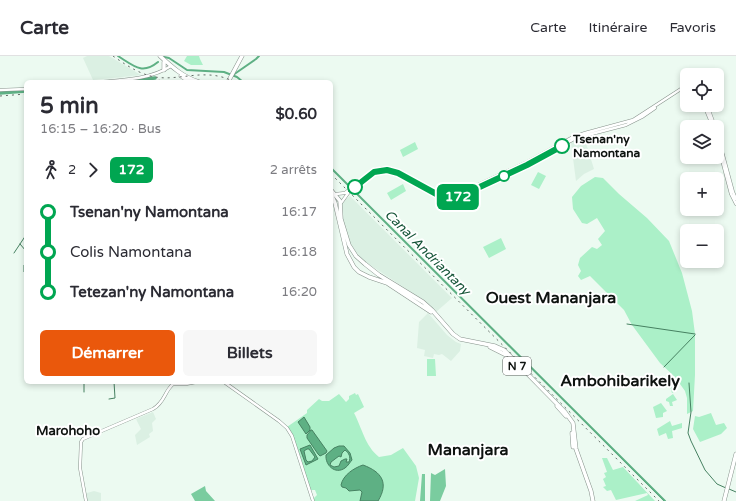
<!DOCTYPE html>
<html lang="fr">
<head>
<meta charset="utf-8">
<style>
	:root { --surface:#fff; --page:#f7f7f7; --text:#2b2b33; --muted:#7c7c81; --line:#e1e1e2; --accent:#ea580c }
	body { margin:0; font-family:"Varela Round",sans-serif; background:var(--page); color:var(--text); height:100vh; display:flex; flex-direction:column; font-size:15px; white-space:nowrap }
	* { box-sizing:border-box; margin:0 }
	p { font-size:13px; color:var(--muted) }
	.icon { flex:none; width:22px; height:22px; fill:none; stroke:currentColor; stroke-width:2; stroke-linecap:round; stroke-linejoin:round }
	.map { position:relative; flex:1; overflow:hidden }
	.panel { position:absolute; left:24px; top:24px; width:309px; height:304px; display:flex; flex-direction:column; background:var(--surface); border-radius:6px; box-shadow:0 2px 6px #0003 }
	.panel>* { flex:none }
	.badge { padding:0 8px; border-radius:6px; font-size:14px; line-height:26px }
	.tools { position:absolute; left:680px; top:12px; display:grid; gap:8px }
	.tools a { display:grid; place-items:center; width:44px; height:44px; border-radius:6px; background:var(--surface); box-shadow:0 2px 6px #0003; font-size:20px }
	.map>.badge { position:absolute; translate:-50% -50%; box-shadow:0 0 0 2px #fff }
	.legs { display:flex; align-items:center; gap:6px; height:44px; padding:0 16px; font-size:13px }
	.legs p { margin-inline-start:auto }
	.overview { display:flex; align-items:center; justify-content:space-between; height:68px; padding:0 16px }
	h1 { font-size:22px; font-weight:800; line-height:30px }
	.action { display:flex; gap:8px; margin-top:auto; padding:8px 16px }
	.action a { flex:1; height:46px; border-radius:6px; background:var(--accent); color:#fff; font-size:16px; font-weight:800; line-height:46px; text-align:center }
	.action a+a { background:var(--page); color:var(--text) }
	ul { padding:0 16px; list-style:none }
	li { display:flex; align-items:center; gap:14px; height:40px; font-size:15px }
	li i { display:grid; place-items:center; width:6px; height:100%; margin:0 5px; background:currentColor }
	li i::after { content:''; width:10px; height:10px; margin:-5px; border:3px solid; border-radius:50%; background:var(--surface) }
	li p { margin-inline-start:auto }
	li:first-child i { background:linear-gradient(#0000 50%,currentColor 0) }
	li:last-child i { background:linear-gradient(currentColor 50%,#0000 0) }
	header { display:flex; align-items:center; gap:24px; box-sizing:border-box; height:56px; padding:0 20px; background:var(--surface); border-bottom:1px solid var(--line) }
	header strong { font-size:19px }
	nav { display:flex; gap:22px; margin-inline-start:auto; font-size:14px }
	.map>svg:first-child { display:block }
</style>
</head>
<body>
<header>
<strong>Carte</strong>
<nav><a>Carte</a><a>Itinéraire</a><a>Favoris</a></nav>
</header>
<div class="map">
<svg width="736" height="445" viewBox="0 0 736 445">
	<rect width="100%" height="100%" fill="#ecfaf1"/>
	<!-- built -->
	<path fill="#dbf0e3" d="M87,0h22l32,19 -48,5 -10,-22z
		M584,81l10,32 -10,5 -8,7 -5,-38z
		M350,140l102,102 -16,14 -25,-20 -47,-31 -8,-9 -8,-13 -5,-18 -2,-12 1,-7z
		M428,257l19,22 9,7 5,2 -1,7 -9,10 -9,-7 -3,1 -5,-1 -1,4 -9,-2 1,-6 -8,-2 2,-26z
		M153,356l3,7 -4,4 1,8 -4,3 1,3 -13,8 -2,-10 6,-6 -5,-10z
		M94,435l7,2v8h-14v-8z"/>
	<!-- green -->
	<path fill="#abf0c8" d="M187,0h12l1,3 3,6h-12l-7,-4z
		M415,86l3,7 -15,8 -3,-7z
		M538,116l8,4 -7,13 -8,-4z
		M595,121l8,1 16,16 28,24 22,23 13,32 10,38 3,23v41l-2,36 -6,3v-16l-2,-7 -10,-14 -15,-14 -28,-38 -8,-15 -34,-34 -9,4 -3,-4 3,-5 -3,-6 2,-7 12,-11 5,2 5,-4 -4,-6 7,-8 -8,-13 -10,6 -5,-1 -9,-14 -1,-12 9,-11z
		M403,128l3,7 -15,9 -4,-7z
		M501,182l5,11 -17,9 -6,-11z
		M427,303h8l1,17h-9z
		M667,320l8,4 -3,4 5,6 -5,3 -2,-7 -5,2 -6,-9z
		M355,337l1,2 2,-1 6,13 -10,6c8,15 11,33 25,44l12,-2 12,-7 13,18 3,12 -4,23h-101l-1,-2 4,-4 -2,-5h-5l-17,-53 -6,-10 20,-14v-3l12,-11 3,2h7l10,-7 7,8 3,-3v-3z
		M673,338l4,6 -5,2 1,4h-3l-1,-4 -3,-1v-2z
		M661,347l6,8 -4,2v4l-7,1 -3,-11z
		M711,357l5,12 8,-2 3,5 -6,6 -21,8 -7,-13 2,-13 4,1z
		M670,365l2,5 10,-3v5l-10,3 1,7 -5,1 -2,-6 -7,3 -2,-7z
		M602,402h5l6,12 10,-3 32,34h-20l13,-6 -1,-2 -31,7 -5,-10 -4,1 -4,-4 3,-1 -3,-7 3,-2 -2,-4 3,-1z"/>
	<!-- forest -->
	<path fill="#7acc9f" d="M445,413l1,17 -6,15h-10l1,-28 4,2z
		M422,418h3v27h-5z
		M205,430l1,5 9,10h-20l-4,-7z"/>
	<!-- water -->
	<path fill="#5eb084" stroke="#468161" fill-rule="evenodd" d="M304,361l6,10v3l-4,4 -8,-12z
		M311,374h1l15,21 -1,2 -6,3 -2,-2 -11,-16v-3z
		M310,389l8,14 -12,6 -6,-16zM307,393h2l6,8 -3,4 -4,1 -2,-2 -2,-9z
		M339,390h5l6,7 2,7c-2,2 -4,6 -7,8 -10,7 -20,-3 -19,-13l8,-7zM345,394c4,3 6,7 4,12h-3l1,-3h-2l-4,2 -2,5 -5,1 -4,-2 1,-3 8,-6 2,1 1,-4z
		M363,409c19,7 26,18 15,36h-18l2,-9 -2,-2 -11,1 -3,-3 -4,-1 -1,-2c2,-10 13,-17 22,-20z"/>
	<g fill="none" stroke-linecap="round" stroke-linejoin="round">
		<!-- stream -->
		<path stroke="#468161" stroke-width="1" d="M20,188l6,7
			M14,197l12,-18
			M26,208l-2,1v7l2,2
			M481,262l183,183
			M627,268l68,10
			M664,311l31,-32
			M84,326v10
			M689,327l2,29 -3,21 3,8 14,29 12,14 9,4
			M109,343l6,-1 -1,-16
			M729,433l7,3"/>
		<!-- canal -->
		<path stroke="#5eb084" stroke-width="2" d="M118,0c16,10 24,19 40,6
			M164,1l5,1 18,12 37,2 13,5 6,5
			M233,19l23,-16 3,-3
			M331,112l334,333"/>
		<!-- river -->
		<path stroke="#5eb084" stroke-width="3.5" d="M119,26l36,-4
			M0,37l26,-2"/>
		<defs>
			<path id="minor" d="M101,26c24,-2 50,-3 70,-16
				M0,34l26,-1
				M704,49l9,22
				M707,49l8,22
				M717,77l16,59 3,7
				M717,85l14,53 5,10
				M363,124c22,-18 31,-9 52,3
				M430,135c12,7 21,8 34,4l63,-30 49,-27 50,-13 16,-8 13,-9
				M336,138l9,-1 28,-23 11,-2 15,4 42,23h15l71,-33 44,-24 14,-5 48,-13 51,-33 3,-4
				M341,147l8,-11 10,-9
				M224,326l55,39 8,7 5,8 21,65
				M86,445l-6,-33 1,-26 2,-3 70,-30c12,-7 11,-17 20,-25h13l10,-2"/>
			<path id="major" d="M160,0c12,11 23,21 39,26
				M164,14v-8
				M181,20l9,6
				M228,26l14,-26
				M331,134l9,11 1,18 8,26 7,11 9,8 14,11 44,27 9,8 21,24 7,5 35,7 9,4 61,62 8,11 3,26 15,42 2,10
				M331,138l4,9 12,51 7,13 5,5 10,5 18,6 44,29
				M490,291l16,8
				M557,350l9,10
				M572,377l1,14
				M724,445l12,-47"/>
		</defs>
		<!-- minor casing -->
		<use href="#minor" stroke="#86928b" stroke-width="3.5"/>
		<!-- major casing -->
		<use href="#major" stroke="#86928b" stroke-width="4.5"/>
		<!-- minor -->
		<use href="#minor" stroke="#fff" stroke-width="2.5"/>
		<!-- major -->
		<use href="#major" stroke="#fff" stroke-width="3.5"/>
		<!-- rail -->
		<path stroke="#646c67" stroke-width="1" stroke-dasharray="2 4" stroke-linecap="butt" d="M113,0c13,9 26,18 42,21 18,3 35,-3 53,-2 9,0 19,3 27,7
			M146,26l16,-2
			M0,40l26,-2
			M331,118l328,327"/>
	</g>
	<g fill="none" stroke-linecap="round" stroke-linejoin="round">
		<defs>
			<path id="line-1" d="M355,131l19,-15 13,-2 11,3 42,23 16,2 71,-33 35,-19"/>
		</defs>
		<!-- line-1 casing -->
		<use href="#line-1" stroke="#fff" stroke-width="9"/>
		<!-- line-1 -->
		<use href="#line-1" stroke="#00a651" stroke-width="6"/>
	</g>
	<!-- markers -->
	<g fill="#fff" stroke="#00a651" stroke-width="2">
		<circle cx="562" cy="90" r="7"/>
		<circle cx="504" cy="120" r="5"/>
		<circle cx="355" cy="131" r="7"/>
	</g>
	<g text-anchor="middle" stroke-width="4" stroke-linejoin="round" paint-order="stroke">
		<!-- shield labels -->
		<rect fill="#fff" stroke="#565a58" stroke-width="1" x="503" y="301" width="28" height="18" rx="3"/>
		<g font-size="11" font-weight="bold" fill="#0e1310">
			<text x="517" y="314">N 7</text>
		</g>
		<!-- stop labels -->
		<g font-size="12" font-weight="bold" fill="#0e1310" stroke="#fff" text-anchor="start">
			<text x="573" y="87">Tsenan'ny<tspan x="573" dy="14">Namontana</tspan></text>
		</g>
		<!-- water labels -->
		<g font-size="13" font-style="italic" fill="#135336" stroke="#fff">
			<text transform="translate(428 196) rotate(45)" y="5">Canal Andriantany</text>
		</g>
		<!-- neighbourhood labels -->
		<g font-size="13" font-weight="bold" fill="#0e1310" stroke="#fff">
			<text x="68" y="379">Marohoho</text>
		</g>
		<!-- district labels -->
		<g font-size="16" font-weight="bold" fill="#0e1310" stroke="#fff">
			<text x="551" y="247">Ouest Mananjara</text>
			<text x="620" y="330">Ambohibarikely</text>
			<text x="468" y="399">Mananjara</text>
		</g>
	</g>
</svg>
<div class="tools">
<a><svg class="icon" aria-label="locate" viewBox="0 0 24 24"><circle cx="12" cy="12" r="6"/><path d="M12 2v4M12 18v4M2 12h4M18 12h4"/></svg></a>
<a><svg class="icon" aria-label="layers" viewBox="0 0 24 24"><path d="M12 4l9 5-9 5-9-5zM3 14l9 5 9-5"/></svg></a>
<a>+</a>
<a>−</a>
</div>
<b class="badge" style="left:458px;top:141px;background:#00a651;color:#fff">172</b>
<section class="panel">
<div class="overview"><div><h1>5 min</h1><p>16:15 – 16:20 · Bus</p></div><b>$0.60</b></div>
<div class="legs"><svg class="icon" aria-label="walk" viewBox="0 0 24 24"><circle cx="13" cy="4" r="2"/><path d="M13 8l-2 6 4 7M11 14l-3 7M7 12l3-4h3l4 4"/></svg>2<svg class="icon" aria-label="forward" viewBox="0 0 24 24"><path d="M9 5l7 7-7 7"/></svg><b class="badge" style="background:#00a651;color:#fff">172</b><p>2 arrêts</p></div>
<ul>
<li><i style="color:#00a651"></i><b>Tsenan'ny Namontana</b><p>16:17</p></li>
<li><i style="color:#00a651"></i><span>Colis Namontana</span><p>16:18</p></li>
<li><i style="color:#00a651"></i><b>Tetezan'ny Namontana</b><p>16:20</p></li>
</ul>
<div class="action"><a>Démarrer</a><a>Billets</a></div>
</section>
</div>
</body>
</html>
